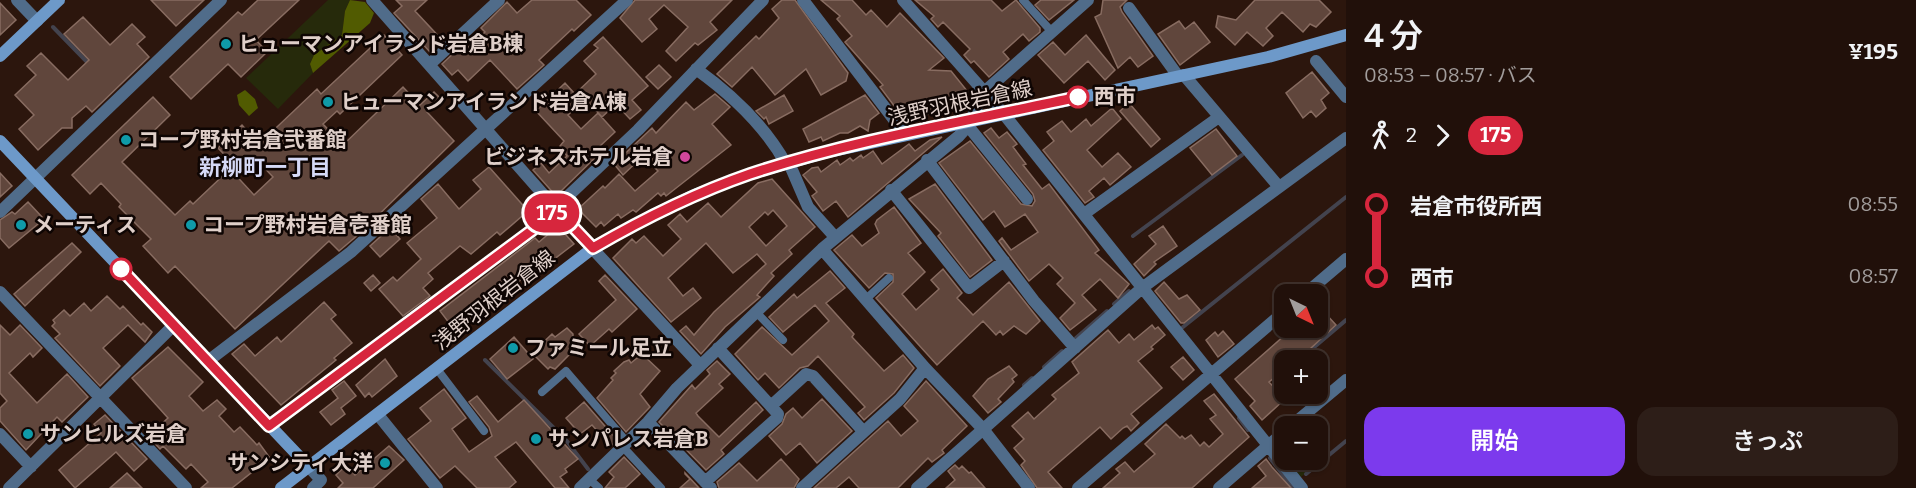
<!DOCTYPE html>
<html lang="ja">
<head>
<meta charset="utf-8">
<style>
	:root { --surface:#21100a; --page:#2d1e18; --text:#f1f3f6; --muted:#a29d9c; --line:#3e302b; --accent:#7c3aed }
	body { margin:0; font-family:Bitter,"Noto Sans JP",serif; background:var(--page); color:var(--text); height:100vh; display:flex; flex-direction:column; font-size:22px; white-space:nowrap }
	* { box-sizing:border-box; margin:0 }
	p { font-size:20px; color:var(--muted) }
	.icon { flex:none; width:33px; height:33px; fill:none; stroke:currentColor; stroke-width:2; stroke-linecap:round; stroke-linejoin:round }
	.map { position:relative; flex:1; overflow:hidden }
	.panel { display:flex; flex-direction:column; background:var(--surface); width:570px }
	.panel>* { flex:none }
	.badge { padding:0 12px; border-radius:20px; font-size:21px; line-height:39px }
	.needle { width:39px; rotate:137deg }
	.fabs { position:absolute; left:1274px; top:284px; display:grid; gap:12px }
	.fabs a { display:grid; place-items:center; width:54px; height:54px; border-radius:12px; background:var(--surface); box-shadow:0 2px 4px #0004,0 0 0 2px var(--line); font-size:30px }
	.map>.badge { position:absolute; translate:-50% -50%; box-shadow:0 0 0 3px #fff }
	.legs { display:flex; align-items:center; gap:9px; height:66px; padding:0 18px; font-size:20px }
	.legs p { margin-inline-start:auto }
	.head { display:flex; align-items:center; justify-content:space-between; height:102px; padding:0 18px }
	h1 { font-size:33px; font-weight:600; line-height:45px }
	.cta { display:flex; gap:12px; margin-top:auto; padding:12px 18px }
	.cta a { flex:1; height:69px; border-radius:18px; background:var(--accent); color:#fff; font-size:24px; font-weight:600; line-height:69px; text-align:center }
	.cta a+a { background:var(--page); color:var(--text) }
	ul { padding:0 18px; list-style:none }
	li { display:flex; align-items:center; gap:21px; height:72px; font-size:22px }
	li i { display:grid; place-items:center; width:9px; height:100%; margin:0 8px; background:currentColor }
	li i::after { content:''; width:15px; height:15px; margin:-8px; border:4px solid; border-radius:50%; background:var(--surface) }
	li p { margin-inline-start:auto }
	li:first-child i { background:linear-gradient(#0000 50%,currentColor 0) }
	li:last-child i { background:linear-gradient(currentColor 50%,#0000 0) }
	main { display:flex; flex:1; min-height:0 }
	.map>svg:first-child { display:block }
</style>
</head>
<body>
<main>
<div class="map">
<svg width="1346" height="488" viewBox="0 0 1346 488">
	<rect width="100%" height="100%" fill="#2c160d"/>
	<!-- green -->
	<path fill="#262a0b" d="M328,0h22l-5,11 -3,24 -28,20 -4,9 3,9 -35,36 -32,-31z
		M1287,459h30l3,2 -19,16z"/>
	<!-- forest -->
	<path fill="#515b01" d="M350,0l15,2 9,11 -4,10 -57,50 -3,-9 4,-9 28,-20 3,-24z
		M245,90l10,9 3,9 -9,8 -10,-11 -2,-10z"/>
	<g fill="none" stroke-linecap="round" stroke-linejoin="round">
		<!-- stream -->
		<path stroke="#43434e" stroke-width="4" d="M53,27l36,37
			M1133,236l109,-81
			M1114,304l15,-13
			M1183,327l163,-130
			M1076,338l31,-27
			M485,360l81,80 22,29
			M1299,360l47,-40
			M1044,367l18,-16
			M1282,374l2,-1
			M1024,385l8,-7
			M1239,418l9,12
			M1270,458l23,30
			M1306,474l40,-33"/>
	</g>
	<!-- building -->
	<path fill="#60463c" stroke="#886c61" stroke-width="1.5" fill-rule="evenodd" d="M151,0h53l-28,26z
		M258,0h41l-43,40 11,12 -26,25 -13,-13 -37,35 -21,-22 68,-65 4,3z
		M396,0h31l-12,11 28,30 -13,11 -36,-39 8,-7z
		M532,0h44l15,15 -17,16 -2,-2 -33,31 5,5 -27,24 -27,-29 -22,21 -10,-11 -6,5 -10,-11 16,-15 4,4 23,-21 -4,-4 26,-26 10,11z
		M635,0h97l-22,22 7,8 -19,15 -3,-2 -19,18 -10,-10 22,-24 -24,-22 -15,14 8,10 -15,13 -22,-24z
		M782,0h13l53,73 -2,8 -25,14 -15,-26 -31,26 -23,-28 -20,20 -15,-13 39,-38 3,3 20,-21 -7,-9z
		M821,0h31l14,15 5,-5 16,17 13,-14 44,45 -15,12 22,1 17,21 -3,7 -9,8 -3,-4 -8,6 -4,1 -2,-3 -19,12 -13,4 -27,-36 3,-2 -38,-43 7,-6 -15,-17 3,-3z
		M915,0h76l11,11 14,-11 24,28v4l-11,9 -6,-7 -20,18 6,7 -20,18 -15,-16 -3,2 -7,-8 6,-6 -27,-27 -5,5 -7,-8 3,-3z
		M1041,0h33l-25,20 -14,-15z
		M1103,0h24l-7,7 2,5 31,44 -15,11 -8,-10 -12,11 -23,-51 6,-3z
		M1255,0h64l12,12 -15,15 -6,-3 -7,8 -21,-20 -16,16 7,8 -10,10 -16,-14 -12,13 -19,-18 2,-11 18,4z
		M0,3l16,17 -16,15z
		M83,17l27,28 22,-21 13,13 -8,7 12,13 -57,55 -6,-6 -14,12v10h-10l-24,22 -19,-21 15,-14 -19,-20 21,-20 -9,-9 14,-13 27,27 21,-20 -25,-26z
		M1179,21l6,8 9,-7 16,20 -30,23 -22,-31z
		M384,35l18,20 -62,59 -3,-3 -14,13 20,21 60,-58 17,18 14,-13 7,7 -14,13 27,29 -95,93 -20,17 -10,-10 -94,88 -60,-63 -7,7 -25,-27 8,-7 -32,-32 2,-3 -20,-21 -11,11 -18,-19 81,-78 17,18 -48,47 53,53 15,-14 3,3 37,-35 24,26 19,-18 -19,-20 -14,14 -22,-23 24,-23 17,19 58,-55 4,5z
		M1086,35l29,35 -10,10 -17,-19 -24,22 -26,-28 15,-13 12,13z
		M603,37l45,49 -16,14 9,10 -11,9 -14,-15 -14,13 -17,-18 -17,16 13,14 17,-16 17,19 -16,15 3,4 -46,45 -23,-26 8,-7 8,10 18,-17 -7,-10 4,-5 -28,-30 29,-28 10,11 21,-20 -12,-13 14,-13 -4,-3z
		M659,65l12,12 -13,12 -12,-12z
		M1312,72l17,21 -8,7 5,8 -10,9 -5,-6 -8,7 -17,-25z
		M715,94l15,13 -18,17 19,21 -65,51 -2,-3 -3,3 -3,-3 -22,19 -3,-2 -12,8 -3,-4 -14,12 -3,-4 -5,5 -18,-18 25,-23 2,2 14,-14 16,17 23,-20 -15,-15 -20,19 -9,-11 38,-36 4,5 30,-31 8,8z
		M784,95l9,16 -24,13 -3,-7 -2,2 -8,-8z
		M865,95l14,18 -9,7 -2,11 -8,-5 -12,7h-8l-17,8 -2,-4 -12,5 -6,-13z
		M1129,103l31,36 -9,8 -31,-36z
		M1112,108l9,11 -34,31 15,17 16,-14 13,14 -21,18 -6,-7 -15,13 5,6 -9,6 -42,-53 11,-9 -7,-9 15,-11 9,11 15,-13 5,7z
		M991,128l8,10 8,-6 10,12 -4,3 13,17 -3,1 19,24 7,-5 50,66 -4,3 34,31 -11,14 -18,-19 -18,16 14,15 -26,20 -10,-12 15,-15 -18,-19 6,-6 -14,-14 -20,17 -30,-40 3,-3 9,12 27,-18 -13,-18 -20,13 -11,-16 -11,9 -44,-57 31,-22 51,63 11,2 3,-5 -2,-7 -49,-61z
		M1216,129l21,27 -25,19 -22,-27z
		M942,137l-94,80 -12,-16 -13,10 -11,-15 5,-4 -14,-17 9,-7 6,-1 3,5 16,-12 3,5 10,-7 3,3 8,-6 2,3 10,-7 9,13 27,-20 6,7 15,-11z
		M489,167l39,44 -28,24 -3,-3 -26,22 -11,-8 -32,27 5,6 -10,9 7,8 -27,20 -24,-27 14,-12 4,4 24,-22 -14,-16 30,-25 -16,-19 17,-15 21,25 22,-20 -8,-9z
		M0,173l12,13 -12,11z
		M772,179l43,48 -26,23 3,4 -21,19 3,3 -17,19 3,2 -35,30 -24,27 -21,-23 6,-5 8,9 20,-23 52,-48 -9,-10 -24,19 -27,-30 -38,35 15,18 10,-8 8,10 -30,24 -58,-64 19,-19 4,4 8,-7 19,20 18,-17 -13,-14 12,-11 7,8 21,-19 13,14 37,-34zM773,210l14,16 -21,20 -17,-19 16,-15 3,3z
		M935,184l57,76 -22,17 -32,-41 3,-3 -32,-34z
		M28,202l14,15 -6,5 2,2 -29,24 -9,-10v-18l12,-8 3,2z
		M894,207l27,36 -13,10 17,19 -23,22 14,16 23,-21 -8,-9 12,-11 19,24 -5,5 16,17 36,-33 31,39 -14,13 -12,-8 -11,9 -3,-4 -4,4 -13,-14 -46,44 -61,-67 17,-16v-8l-8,-1 -16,15 -35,-38 18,-15 10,11 17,-13 -4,-9 2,-4z
		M558,226l16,18 -42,32 -2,-2 -11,7 -26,22 -4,-5 -20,15 5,6 -18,13 -16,-21 95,-73 4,4z
		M1163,226l14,20 -23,16 2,2 -12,12 -10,-12 22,-20 -7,-8z
		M390,228l10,11 -20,18 -10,-11z
		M72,243l9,9 -56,54 -11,-12z
		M830,271l15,17 -19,15 28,31 -2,3 32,34 19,-16 11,13 -20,25 -30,27 -6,-7 7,-6 -47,-51 -10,10 -8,2 -21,20 -14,-15 -7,7 -23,-26 27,-27 30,28 37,-34 -14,-16 -32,27 -14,-15 25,-23 3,4z
		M373,275l7,8 -9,8 -7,-8z
		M605,275l32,34 -25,23 -3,-3 -19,17 -11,-12 37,-34 -17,-19z
		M1164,282l15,17 8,-4 13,15 -16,13h-3l-26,-32z
		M107,296l13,13 3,-3 18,19 2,-2 9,9 -7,10 -17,-17 -25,23 17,18 -20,20 -45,-48 5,-4 -8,-8 3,-3 -2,-3 11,-10 6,6 14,-13 7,8z
		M324,302l12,13 -5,4 21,24 -18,15 2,2 -55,45 -49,-51 12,-10 11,12 22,-19 4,5z
		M1325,313l11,12 -38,35h-14v9l-15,13 16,17 -23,21 -12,-14 5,-5 -20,-22 59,-52h23v-8z
		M0,325l10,10 10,-10 22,23 -9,9 -3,-4 -21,20 28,30 30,-29 21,23 -26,25 -5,-5 -31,33 -26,-29v-13l7,-7 -7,-8z
		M1152,325l3,4 3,-2 7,8 -14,12 2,2 -15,12 24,27 -31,26 8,9 -8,8 -4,-5 -4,2 -12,11 -11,-12 -52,45 14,16h-25l-16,-23 4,-4 -11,-13 10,-9 -12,-13 16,-14 6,7 22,-20 -4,-4 27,-22 -7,-11 36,-32 11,13 10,-9 5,6z
		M567,328l6,6 -1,18 -17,17 -5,-2 -2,2 -16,-16 20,-19 3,3z
		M1223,331l11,13 -16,13 -12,-17 9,-8 3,4z
		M514,337l19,22 -26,20 -17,-20z
		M168,347l35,35 -14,14 14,15 14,-11 9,9 -7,7 15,16 6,-5 17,18 2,-2 11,15 -38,30h-31l7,-6 -17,-18 -5,5 -23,-23 -3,3 -12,-13 20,-18 -36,-40z
		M642,354l18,17 -20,23 10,13 -24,25 -29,-34 16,-18 -2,-2 5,-5 -2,-2 10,-9 5,-2 2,3z
		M1183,357l11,13 -11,10 -12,-13z
		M385,359l12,17 -25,21 -3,-4 -4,4 -9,-12z
		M717,361l13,13 -11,10 4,4 -27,25 2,3 21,21 37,-35 7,8 -42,40 3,4 -18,16 -47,-48 33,-37 3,4 15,-15 -3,-4z
		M1009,366l8,9 -5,4 2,3 -16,17 3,3 -13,11 -15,-17 15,-17z
		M344,381l12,15 -15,12 4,6 -14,11 -11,-13 18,-14 -6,-8z
		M926,381l41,45 -25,24 2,3 -12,9 -4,-4 -30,30h-39l-10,-11 -13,11h-22l74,-67 13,15 17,-15 -14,-15z
		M444,389l22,29 -14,11 17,23 23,-16 -3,-9 -20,-25 8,-6 21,26 26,-22 54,59 -13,10 2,3 -7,5 9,11h-14l-39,-46 -21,15 21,25 -7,6h-32l-22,-22 -15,12 -32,-39 23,-18 -11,-13z
		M1214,394l35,43 -57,51h-89l17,-15 -4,-4 9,-7 9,10 21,-18 -10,-10 21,-20 14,14 2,-2 3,3 6,-4 9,11 4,-4 5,5 14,-13 -13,-15 6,-4 -12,-14z
		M822,399l30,32 -35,32 -17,-20 -14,12 -17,-19 13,-12 4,-10 7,-6 9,10z
		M584,402l33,38 -6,6 -19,-21 -12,9 -14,-16z
		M105,415l42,44 -13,12 -18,-19 -41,36 -16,-18 42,-37 -7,-9z
		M389,446l15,14 -31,28h-35l5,-5 -7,-8 10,-10 9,10z
		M624,457l16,17 -15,14h-20l9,-11 -5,-5z
		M781,459l18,20 -5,9h-75l-2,-6 22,-19 18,18z
		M1266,459l6,8 19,21h-39l14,-12 -8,-10z
		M955,465l4,4 3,-3 7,7 2,-1 14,16h-39l9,-8 -7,-9z
		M127,473l15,15h-32z
		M685,474v-1l14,15h-19l10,-9z"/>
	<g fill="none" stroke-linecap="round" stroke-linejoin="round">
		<!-- lane -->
		<path stroke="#506c8a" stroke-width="8" d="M1023,0l29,32
			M866,299l23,-21
			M755,311l28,29
			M437,369l47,62
			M542,392l24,-21 61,71
			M623,447l38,41
			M589,479l10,9"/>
		<!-- street -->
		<path stroke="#506c8a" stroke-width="12" d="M17,0l20,21
			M372,0l184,209 144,156
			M803,0l102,134
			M903,0l100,113 299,375
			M1129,8l49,68
			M1316,61l30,36
			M430,64l69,-64
			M696,69c35,25 69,57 90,95
			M1184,75l95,112
			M968,126l59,73
			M927,160l107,141 41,47
			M789,163l19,44 27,30
			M891,190l78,98 35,-27
			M0,212l221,-212
			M1084,214l135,-97
			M822,249l103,119 58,61 46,59
			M0,292l186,196
			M1305,294l41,-35
			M208,361l143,-109 276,-252
			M771,406l35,-32 7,2 50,55
			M379,416l58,72
			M648,422l63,66
			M269,426l262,-195 107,-101 125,-130
			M1291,426l55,-46
			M0,434l31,33
			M309,467l12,13 -8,8
			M705,482l72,-64 1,-4 -60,-66
			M9,488l165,-163
			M580,488l68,-66 29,-34 145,-139 137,-113 9,-10 16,-34 104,-92
			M802,488l98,-89 25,-31
			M917,488l225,-200 204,-150
			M1078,488l206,-176
			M1219,488l65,-56"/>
		<!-- secondary -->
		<path stroke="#6d99c9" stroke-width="12" d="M0,56l59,-56
			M0,141l309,326
			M281,488l312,-240 58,-32 46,-22 53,-20 74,-21 444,-96 78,-22"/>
	</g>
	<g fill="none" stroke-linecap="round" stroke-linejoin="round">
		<defs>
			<path id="line-1" d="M121,269l148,157 262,-195 25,-22 37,39c50,-29 102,-55 157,-74 106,-35 219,-53 328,-77"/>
		</defs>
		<!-- line-1 casing -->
		<use href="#line-1" stroke="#fff" stroke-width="14"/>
		<!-- line-1 -->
		<use href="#line-1" stroke="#d7263d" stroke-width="9"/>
	</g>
	<!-- markers -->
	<g fill="#0f9aa8" stroke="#0e0503" stroke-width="2">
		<circle cx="226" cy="44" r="6"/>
		<circle cx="328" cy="102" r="6"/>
		<circle cx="126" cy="140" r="6"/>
		<circle cx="21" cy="225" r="6"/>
		<circle cx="191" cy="225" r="6"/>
		<circle cx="513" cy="348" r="6"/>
		<circle cx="28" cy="434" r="6"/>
		<circle cx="536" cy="439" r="6"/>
		<circle cx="385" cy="463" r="6"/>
	</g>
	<g fill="#fff" stroke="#d7263d" stroke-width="3">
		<circle cx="1078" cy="97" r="10"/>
		<circle cx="121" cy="269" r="10"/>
	</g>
	<circle fill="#d1479c" stroke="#0e0503" stroke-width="2" cx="685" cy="157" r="6"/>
	<g text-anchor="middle" stroke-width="5" stroke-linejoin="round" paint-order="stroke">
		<!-- poi labels -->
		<g font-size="21" font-weight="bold" fill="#dfcfc9" stroke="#0e0503" text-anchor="start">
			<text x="238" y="51">ヒューマンアイランド岩倉B棟</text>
			<text x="340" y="109">ヒューマンアイランド岩倉A棟</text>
			<text x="138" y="147">コープ野村岩倉弐番館</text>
			<text x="673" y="164" text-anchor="end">ビジネスホテル岩倉</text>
			<text x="33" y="232">メーティス</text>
			<text x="203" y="232">コープ野村岩倉壱番館</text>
			<text x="525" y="355">ファミール足立</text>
			<text x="40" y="441">サンヒルズ岩倉</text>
			<text x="548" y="446">サンパレス岩倉B</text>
			<text x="373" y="470" text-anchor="end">サンシティ大洋</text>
		</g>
		<!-- stop labels -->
		<g font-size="21" font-weight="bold" fill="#dfcfc9" stroke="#0e0503" text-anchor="start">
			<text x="1094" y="104">西市</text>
		</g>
		<!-- street labels -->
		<g font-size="21" fill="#dfcfc9" stroke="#0e0503">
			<text transform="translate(960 103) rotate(-12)" y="7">浅野羽根岩倉線</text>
			<text transform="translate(494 300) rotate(-38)" y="7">浅野羽根岩倉線</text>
		</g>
		<!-- neighbourhood labels -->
		<g font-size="22" font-weight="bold" fill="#d5d9f6" stroke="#0e0503">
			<text x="265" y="175">新柳町一丁目</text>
		</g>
	</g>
</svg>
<div class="fabs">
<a><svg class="needle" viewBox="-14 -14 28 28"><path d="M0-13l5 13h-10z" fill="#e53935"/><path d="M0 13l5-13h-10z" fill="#a29d9c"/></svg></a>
<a>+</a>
<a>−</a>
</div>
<b class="badge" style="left:552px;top:213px;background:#d7263d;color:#fff">175</b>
</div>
<section class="panel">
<div class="head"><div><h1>4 分</h1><p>08:53 – 08:57 · バス</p></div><b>¥195</b></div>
<div class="legs"><svg class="icon" aria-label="walk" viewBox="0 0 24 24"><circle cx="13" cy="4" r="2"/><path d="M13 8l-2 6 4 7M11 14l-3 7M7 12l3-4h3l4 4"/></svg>2<svg class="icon" aria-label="forward" viewBox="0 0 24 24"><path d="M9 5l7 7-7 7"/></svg><b class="badge" style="background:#d7263d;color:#fff">175</b></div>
<ul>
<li><i style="color:#d7263d"></i><b>岩倉市役所西</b><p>08:55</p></li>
<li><i style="color:#d7263d"></i><b>西市</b><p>08:57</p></li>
</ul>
<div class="cta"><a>開始</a><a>きっぷ</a></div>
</section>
</main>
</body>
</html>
